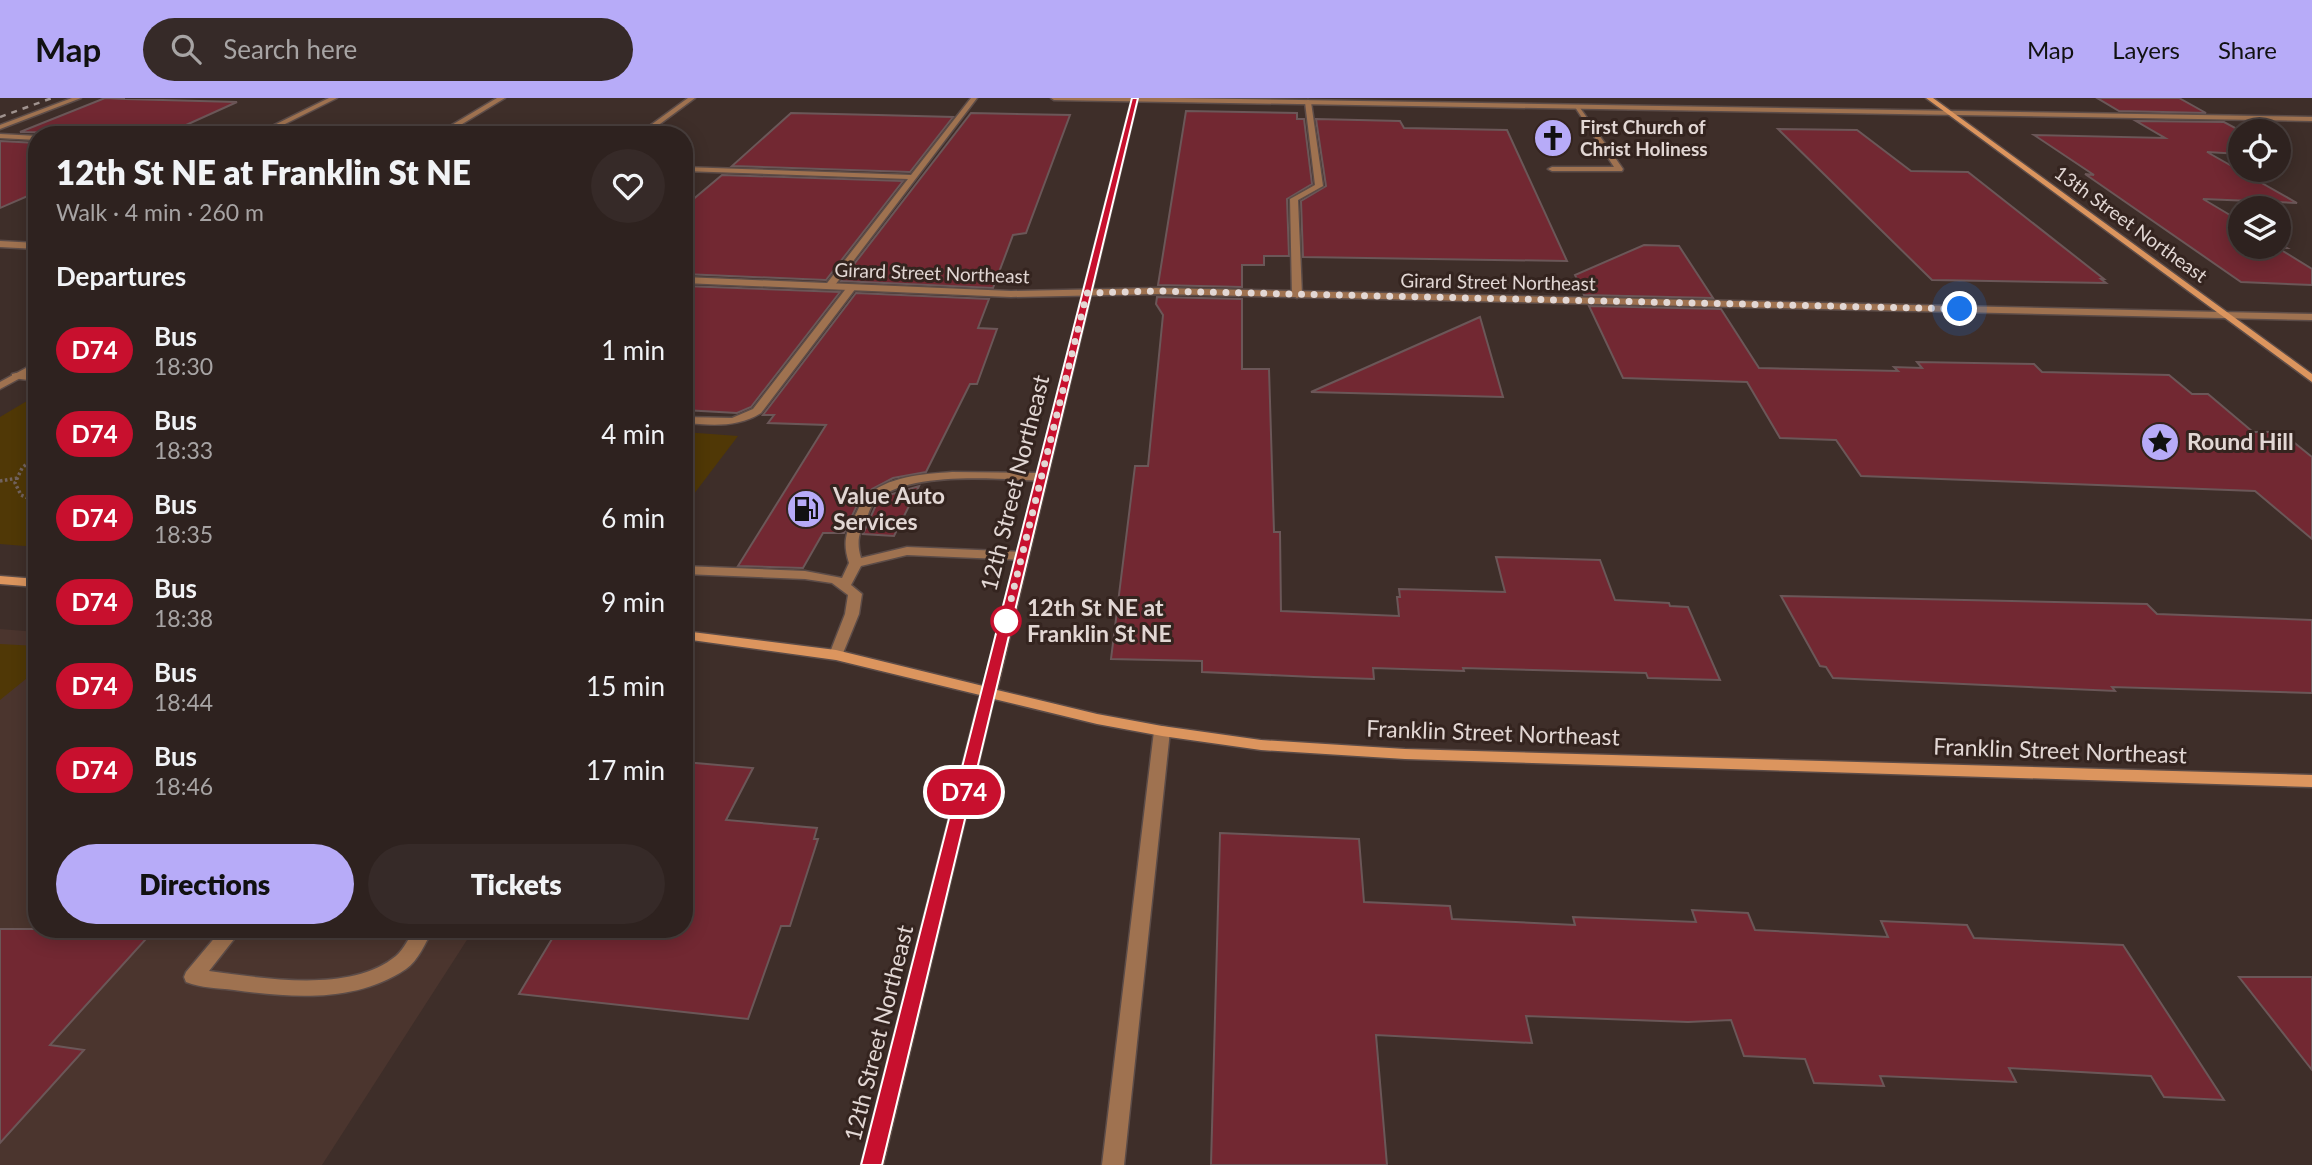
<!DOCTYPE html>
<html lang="en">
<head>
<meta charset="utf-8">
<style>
	:root { --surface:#2e221f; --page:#362a28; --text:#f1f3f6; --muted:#a7a4a4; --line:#493f3d; --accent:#b7abf8 }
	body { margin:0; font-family:Lato,sans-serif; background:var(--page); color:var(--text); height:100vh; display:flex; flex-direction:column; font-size:26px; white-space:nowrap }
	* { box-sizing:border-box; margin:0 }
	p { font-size:23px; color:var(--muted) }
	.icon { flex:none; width:38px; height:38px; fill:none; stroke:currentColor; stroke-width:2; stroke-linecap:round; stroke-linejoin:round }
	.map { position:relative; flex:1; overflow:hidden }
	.panel { position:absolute; left:28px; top:28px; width:665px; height:812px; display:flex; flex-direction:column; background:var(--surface); border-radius:28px; box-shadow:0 4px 18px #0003,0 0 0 2px var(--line) }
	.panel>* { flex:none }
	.badge { padding:0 14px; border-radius:23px; font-size:24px; line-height:46px }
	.fabs { position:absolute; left:2228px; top:21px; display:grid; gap:14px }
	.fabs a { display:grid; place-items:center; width:63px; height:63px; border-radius:50%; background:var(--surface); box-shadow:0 4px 18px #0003,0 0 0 2px var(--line); font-size:35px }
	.you { position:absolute; width:35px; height:35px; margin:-18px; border:5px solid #fff; border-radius:50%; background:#1a73e8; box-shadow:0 0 0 10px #1a73e833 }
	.map>.badge { position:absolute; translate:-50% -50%; box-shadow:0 0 0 4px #fff }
	h2 { padding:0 28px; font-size:26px; line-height:63px }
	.round { display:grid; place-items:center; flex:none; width:74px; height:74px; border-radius:37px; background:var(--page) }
	.headline { display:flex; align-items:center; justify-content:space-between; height:119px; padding:0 28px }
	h1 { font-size:33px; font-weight:800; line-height:52px }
	.action { display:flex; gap:14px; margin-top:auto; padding:14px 28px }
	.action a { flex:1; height:80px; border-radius:42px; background:var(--accent); color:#111; font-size:28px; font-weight:800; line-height:80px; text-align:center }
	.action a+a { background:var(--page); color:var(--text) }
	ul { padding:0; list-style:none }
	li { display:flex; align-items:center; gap:21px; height:84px; padding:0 28px }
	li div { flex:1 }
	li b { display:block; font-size:26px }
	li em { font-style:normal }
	li .badge { min-width:77px; font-weight:700; text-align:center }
	header { display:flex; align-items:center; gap:42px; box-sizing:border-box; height:98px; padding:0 35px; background:var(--accent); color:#111 }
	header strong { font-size:33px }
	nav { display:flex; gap:38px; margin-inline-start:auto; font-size:24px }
	.search { width:490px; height:63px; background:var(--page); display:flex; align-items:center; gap:18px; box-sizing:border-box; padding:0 24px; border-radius:38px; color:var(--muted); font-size:26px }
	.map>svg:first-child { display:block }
</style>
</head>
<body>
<header>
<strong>Map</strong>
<div class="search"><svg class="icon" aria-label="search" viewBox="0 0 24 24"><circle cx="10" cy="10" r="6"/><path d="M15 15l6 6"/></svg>Search here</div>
<nav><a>Map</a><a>Layers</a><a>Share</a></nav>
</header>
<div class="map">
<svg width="2312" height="1067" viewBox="0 0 2312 1067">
	<rect width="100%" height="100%" fill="#3e2e29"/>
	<!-- built -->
	<path fill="#4b352e" d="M0,531l37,3v297h437l-152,236h-322z"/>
	<!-- green -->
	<path fill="#503806" d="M37,297v152l-37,-3v-127z
		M684,334l54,4 -54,71z
		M0,546l37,2v24l-37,30z"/>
	<!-- building -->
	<path fill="#722832" stroke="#6b5758" stroke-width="2" d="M105,0l20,1 112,3 -73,33 -144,-3z
		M2097,0h82l27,15 -87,-2z
		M1186,13l111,2v6h7l8,65 -25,15 2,57h-25v9h-22v22l-84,-2z
		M791,15l87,2 75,2 -43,55 -178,-6z
		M971,15l99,2 -44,118 -13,2 -20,53 -152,-7z
		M1316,21l84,2 4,7 103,2 60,131 -264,-4 -2,-56 25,-15z
		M2136,23l88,1 17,9 -1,23 -33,-2 90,51 -94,-4 37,22v26h38v-4l9,5h-9l34,21v16l-71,-3 -156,-108 9,1 -60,-40 131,3z
		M1778,31l79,1 54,41 57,1 136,107h-3l5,4 -174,-3z
		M0,43l37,2v49l-37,16z
		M722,77l181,6 -77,99 -142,-6v-24l6,-6h-6v-37z
		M1644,147l35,1 34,52 -129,-3 -9,-20z
		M684,188l156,6 -89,115 -14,6 -53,-3z
		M856,195l133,6 -11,29 19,1 -20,55h-7l-44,88 -33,6 -21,11 -13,12 -15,32h-21l-20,35 -65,-2 88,-141 -58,-2 6,-8h-11z
		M1157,199l85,2v70h27l5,163h6l1,79 118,5 -2,-19h3l-1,-8 106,3 -9,-35 104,3 15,40 54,3 1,3 18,1 32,73 -72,-2 -2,-5 -183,-5 1,3 -91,-3 1,11 -60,-2 -112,-5v-11l-91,-2 24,-193h13l15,-151 -7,-11z
		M1589,208l132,3 38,59 139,3 -4,-4 28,1 -5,-6 117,2 8,8 127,3 23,19h16l45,38h28l31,25v82l-57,-48 -394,-15 -25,-36 -56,-2 -33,-56 -124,-4z
		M1480,219l23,80 -192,-5z
		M919,388l-25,50 -31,-2 13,-29 13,-10z
		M1781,498l366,8 10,10 155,6v73l-200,-6 3,4 -282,-13 -7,-11 -6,-1z
		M684,664l69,6 -27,52 91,8 -3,11h4l-28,87h-9l-33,93 -229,-25 39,-65h126z
		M1220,735l139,6 5,63 86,4 2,13 123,6 -2,-8 123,5 -4,-12 56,3 7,17 133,7 -7,-16 86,4 7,13 149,7 101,155 -60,-3 -13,-21 -142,-8 7,14 -136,-6 4,10 -70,-3 -9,-24 -61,-3 -13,-36 -43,2 -162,-6 6,27 -156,-8 11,130h-176z
		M0,831h155l-105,116 34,5 -84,93z
		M2239,879h73v93z"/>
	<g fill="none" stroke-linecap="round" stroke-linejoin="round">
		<defs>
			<path id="lane" d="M329,0h8l-74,37h-9z
				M688,0h7l-50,37h-8z
				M971,0h6l-145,191 -8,-2 84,-108 -224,-8v-4l227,8z
				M1308,2l3,2 12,84 -25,14 4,95 -5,3 -5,-3 -2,-96 25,-14 -10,-83z
				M1578,7l45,64 -1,2h-70l-4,-2 4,-2h62l-39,-60z
				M0,36l37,2v4l-37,-2z
				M37,139v6l-11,5 -4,-3z
				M848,188l8,2 -95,125c-24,15 -50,12 -77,10v-6l48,1 21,-9z
				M16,275l21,2v6l-25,-3v-4z
				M952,374l89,1 6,4 -6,4c-41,-2 -138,-11 -167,22 -4,4 -5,10 -7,14 -8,15 -11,24 -6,41l46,-11 115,5 6,4 -6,4 -115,-5 -46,11 -10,19 11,9 -3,20 -18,44h-10l-2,-3 16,-41 3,-19 -16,-12 -27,-4 -121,-5v-8l121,5 37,7 7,-15c-6,-19 -4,-29 5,-46 4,-6 6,-14 11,-19 21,-22 59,-24 87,-26z
				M1162,628l5,1 3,4 -46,434h-22l52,-434 3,-4z
				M222,831h20l-33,42c54,7 141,23 187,-15 8,-7 13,-18 18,-27h19c-7,13 -15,32 -27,40 -50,34 -115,29 -172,21 -16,-2 -33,-2 -48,-8l-2,-5 2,-5z"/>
			<path id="street" d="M72,0h9l-81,31v-4z
				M497,0h8l-61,37h-9z
				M1051,0h124l1137,19v4l-1258,-21z
				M0,143l37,2v6l-37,-2z
				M684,179l327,14 147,-3 1154,26v6l-1154,-26 -147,3 -327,-14z
				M37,264v7l-37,20v-7z"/>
			<path id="secondary" d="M1132,0h6l-141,592 100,24 65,12 99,14 144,9 907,26v12l-907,-28 -144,-9 -99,-14 -65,-12 -103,-25 -111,466h-22l119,-470 -144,-35 -152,-21v-8l152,19 147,36z
				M1926,0h7l379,276v8z
				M0,478l37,3v8l-37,-3z"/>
		</defs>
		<!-- lane casing -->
		<use href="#lane" stroke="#5c4c48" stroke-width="3"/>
		<!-- street casing -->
		<use href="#street" stroke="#5c4c48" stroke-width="3"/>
		<!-- secondary casing -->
		<use href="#secondary" stroke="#5c4c48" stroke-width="3"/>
		<!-- path -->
		<path stroke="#72635f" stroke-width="3.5" stroke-dasharray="2.5 2.5" stroke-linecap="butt" d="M37,357l-15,13 -7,15 6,12 16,7
			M0,383l18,-3"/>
		<!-- lane -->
		<use href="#lane" fill="#9f7250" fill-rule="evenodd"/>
		<!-- street -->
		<use href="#street" fill="#9f7250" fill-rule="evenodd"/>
		<!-- secondary -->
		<use href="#secondary" fill="#dc955e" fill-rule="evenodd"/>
		<!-- rail -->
		<path stroke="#a0938f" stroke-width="2.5" stroke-dasharray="6 6" stroke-linecap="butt" d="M0,19l52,-19"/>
	</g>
	<!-- line -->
	<path fill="#c8102e" stroke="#fff" stroke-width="2" d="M1132,0h6l-256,1067h-21z"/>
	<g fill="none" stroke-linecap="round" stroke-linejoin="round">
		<!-- walk -->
		<path stroke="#e2d7d4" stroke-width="7" stroke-dasharray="0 12.6" d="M1006,523l-2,7 83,-335 71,-2 802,18"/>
	</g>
	<!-- icons -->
	<defs>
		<symbol id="church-disc" viewBox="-11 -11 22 22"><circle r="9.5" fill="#b7abf8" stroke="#34241f"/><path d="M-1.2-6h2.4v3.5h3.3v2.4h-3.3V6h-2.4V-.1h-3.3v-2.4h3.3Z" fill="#111"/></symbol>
		<symbol id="sight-disc" viewBox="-11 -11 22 22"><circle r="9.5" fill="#b7abf8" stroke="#34241f"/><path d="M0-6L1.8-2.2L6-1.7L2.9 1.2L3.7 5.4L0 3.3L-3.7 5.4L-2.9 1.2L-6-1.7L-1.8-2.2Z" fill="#111"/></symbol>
		<symbol id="fuel-disc" viewBox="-11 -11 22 22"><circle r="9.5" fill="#b7abf8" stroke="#34241f"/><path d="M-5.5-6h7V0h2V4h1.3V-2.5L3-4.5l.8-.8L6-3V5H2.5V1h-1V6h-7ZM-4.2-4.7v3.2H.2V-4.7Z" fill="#111"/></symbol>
	</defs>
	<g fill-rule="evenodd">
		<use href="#church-disc" x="1531" y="18" width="44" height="44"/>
		<use href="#sight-disc" x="2138" y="322" width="44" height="44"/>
		<use href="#fuel-disc" x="784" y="389" width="44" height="44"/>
	</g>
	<!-- markers -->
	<circle fill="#fff" stroke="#c8102e" stroke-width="3.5" cx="1006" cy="523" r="14"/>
	<g text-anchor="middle" stroke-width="6" stroke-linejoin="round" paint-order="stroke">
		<!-- far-poi labels -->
		<g font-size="19" font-weight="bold" fill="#e2d7d4" stroke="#34241f" text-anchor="start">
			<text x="1580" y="36">First Church of<tspan x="1580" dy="22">Christ Holiness</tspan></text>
		</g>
		<!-- far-street labels -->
		<g font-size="19" fill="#e2d7d4" stroke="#34241f">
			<text transform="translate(2131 126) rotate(36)" y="7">13th Street Northeast</text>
			<text transform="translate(932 175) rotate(2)" y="7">Girard Street Northeast</text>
			<text transform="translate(1498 184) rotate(1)" y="7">Girard Street Northeast</text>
		</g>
		<!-- poi labels -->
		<g font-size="23" font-weight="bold" fill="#e2d7d4" stroke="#34241f" text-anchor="start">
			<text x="2187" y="352">Round Hill</text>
			<text x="833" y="406">Value Auto<tspan x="833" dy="26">Services</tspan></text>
		</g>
		<!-- street labels -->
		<g font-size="23" fill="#e2d7d4" stroke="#34241f">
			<text transform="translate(1015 385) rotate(-76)" y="8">12th Street Northeast</text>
			<text transform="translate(1493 635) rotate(2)" y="8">Franklin Street Northeast</text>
			<text transform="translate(2060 653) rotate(2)" y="8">Franklin Street Northeast</text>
			<text transform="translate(879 935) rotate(-76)" y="8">12th Street Northeast</text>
		</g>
		<!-- stop labels -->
		<g font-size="23" font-weight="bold" fill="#e2d7d4" stroke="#34241f" text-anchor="start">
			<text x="1027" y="518">12th St NE at<tspan x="1027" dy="26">Franklin St NE</tspan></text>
		</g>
	</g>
</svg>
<div class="fabs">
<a><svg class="icon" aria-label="locate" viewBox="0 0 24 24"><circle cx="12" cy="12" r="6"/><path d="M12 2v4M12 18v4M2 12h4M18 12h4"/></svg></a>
<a><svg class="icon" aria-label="layers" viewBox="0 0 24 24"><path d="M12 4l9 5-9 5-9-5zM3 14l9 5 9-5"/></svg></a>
</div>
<div class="you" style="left:1960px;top:211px"></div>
<b class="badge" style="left:964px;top:694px;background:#c8102e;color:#fff">D74</b>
<section class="panel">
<div class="headline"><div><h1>12th St NE at Franklin St NE</h1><p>Walk · 4 min · 260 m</p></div><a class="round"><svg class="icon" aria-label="heart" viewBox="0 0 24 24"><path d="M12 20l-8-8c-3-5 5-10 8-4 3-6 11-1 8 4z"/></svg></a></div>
<h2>Departures</h2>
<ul>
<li><span class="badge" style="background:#c8102e;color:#fff">D74</span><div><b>Bus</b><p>18:30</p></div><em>1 min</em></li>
<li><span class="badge" style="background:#c8102e;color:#fff">D74</span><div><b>Bus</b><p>18:33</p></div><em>4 min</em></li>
<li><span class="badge" style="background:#c8102e;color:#fff">D74</span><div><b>Bus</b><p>18:35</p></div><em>6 min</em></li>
<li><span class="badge" style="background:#c8102e;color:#fff">D74</span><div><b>Bus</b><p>18:38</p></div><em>9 min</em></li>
<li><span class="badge" style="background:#c8102e;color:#fff">D74</span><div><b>Bus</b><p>18:44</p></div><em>15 min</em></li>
<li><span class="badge" style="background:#c8102e;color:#fff">D74</span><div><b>Bus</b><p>18:46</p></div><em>17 min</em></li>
</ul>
<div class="action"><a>Directions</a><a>Tickets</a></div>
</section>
</div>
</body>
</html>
